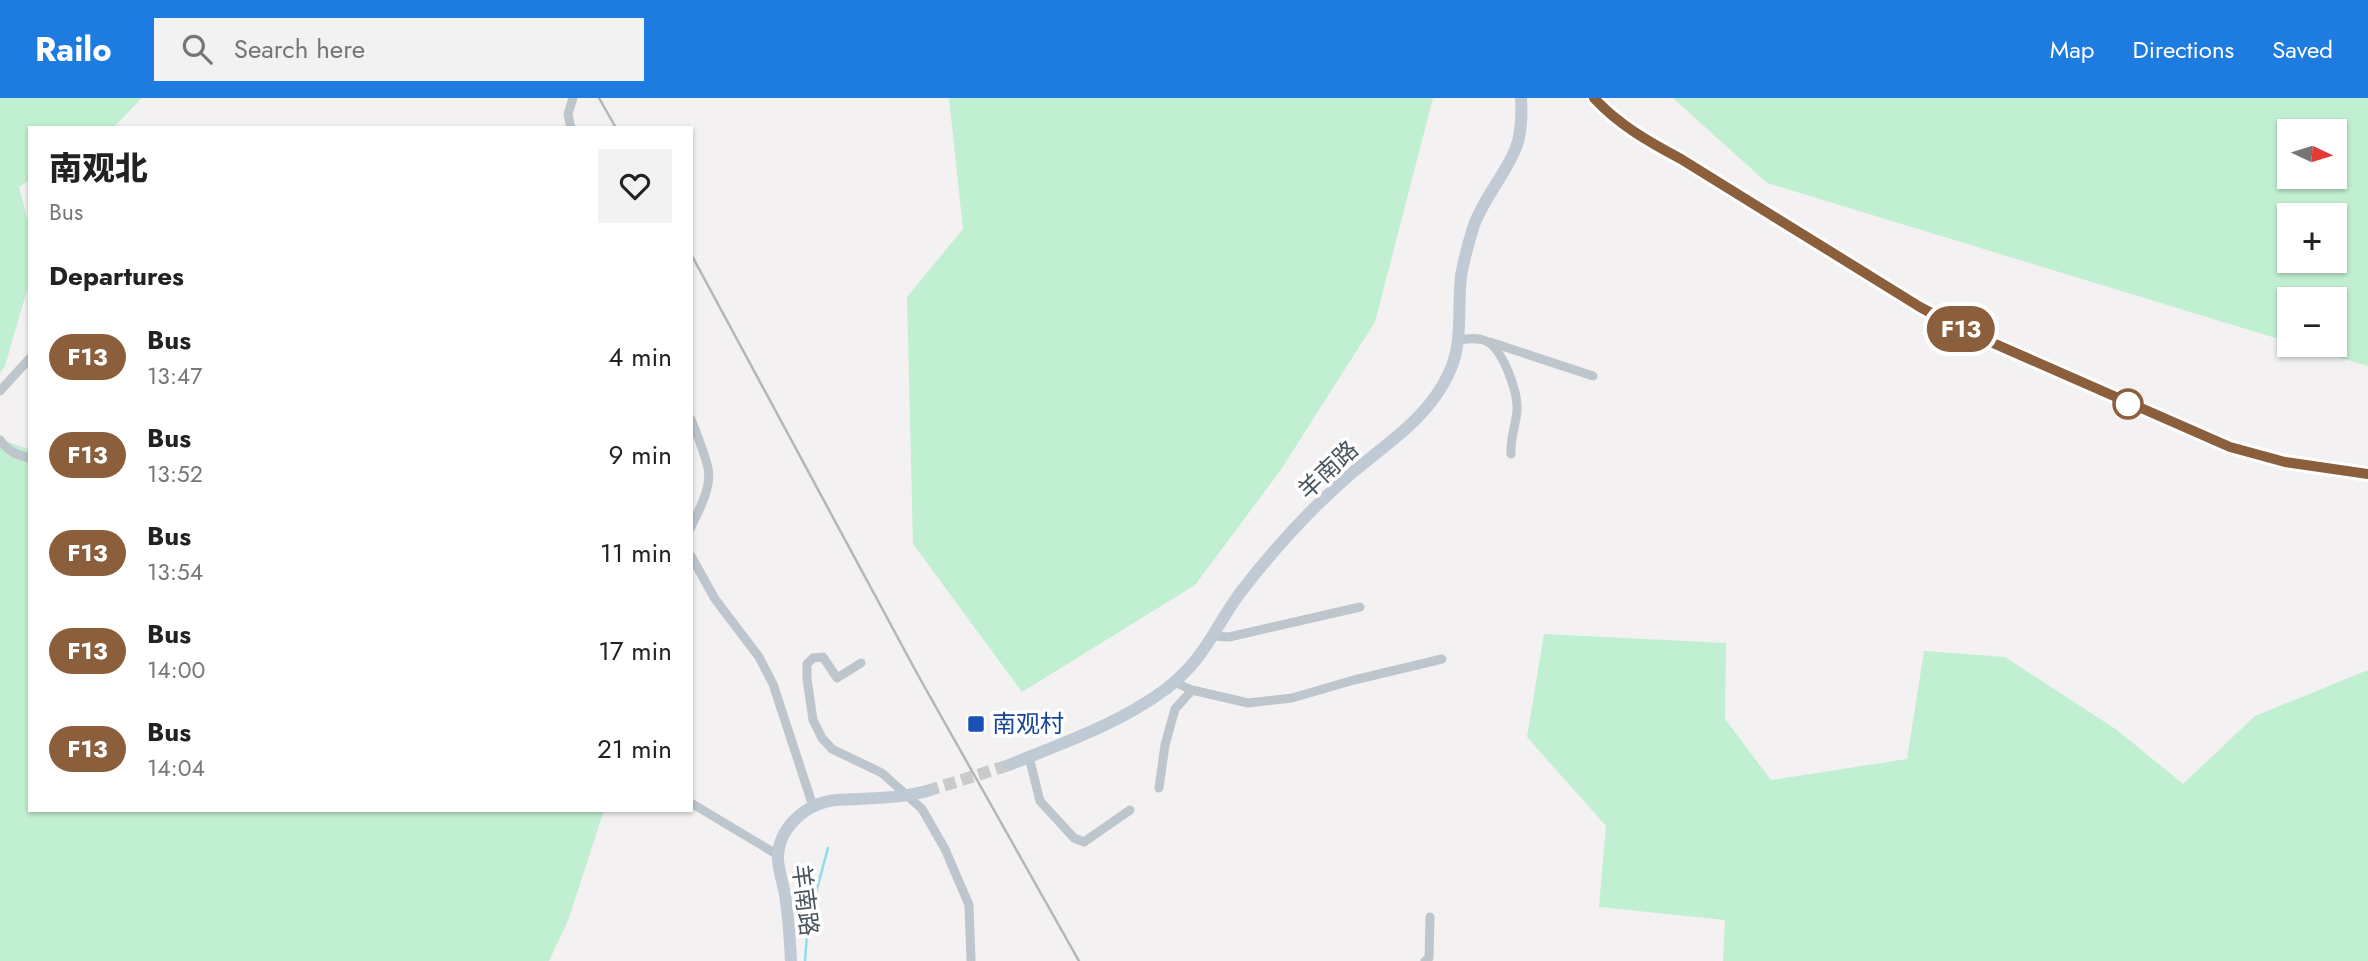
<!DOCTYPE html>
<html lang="en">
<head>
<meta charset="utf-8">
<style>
	:root { --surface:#fff; --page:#f2f2f2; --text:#222; --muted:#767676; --accent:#1e7ce0 }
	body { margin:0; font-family:Jost,"Noto Sans SC",sans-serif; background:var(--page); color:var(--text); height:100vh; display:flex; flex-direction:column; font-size:26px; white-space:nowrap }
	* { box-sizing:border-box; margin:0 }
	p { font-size:23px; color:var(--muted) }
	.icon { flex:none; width:38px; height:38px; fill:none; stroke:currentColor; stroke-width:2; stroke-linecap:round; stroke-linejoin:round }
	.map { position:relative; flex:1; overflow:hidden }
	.drawer { position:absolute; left:28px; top:28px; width:665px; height:686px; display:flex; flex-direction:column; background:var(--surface); border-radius:0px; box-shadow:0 2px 5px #0004 }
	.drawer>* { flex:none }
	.badge { padding:0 14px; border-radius:23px; font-size:24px; line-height:46px }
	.needle { width:46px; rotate:94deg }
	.buttons { position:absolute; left:2277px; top:21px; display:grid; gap:14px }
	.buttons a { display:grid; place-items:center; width:70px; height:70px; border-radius:0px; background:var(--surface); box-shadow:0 2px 5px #0004; font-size:35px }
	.map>.badge { position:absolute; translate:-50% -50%; box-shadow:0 0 0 4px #fff }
	h2 { padding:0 21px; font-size:26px; line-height:63px }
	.round { display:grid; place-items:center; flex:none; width:74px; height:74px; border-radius:0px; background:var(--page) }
	.head { display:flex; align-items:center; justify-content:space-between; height:119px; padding:0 21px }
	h1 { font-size:33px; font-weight:800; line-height:52px }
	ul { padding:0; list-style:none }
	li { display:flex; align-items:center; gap:21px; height:98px; padding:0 21px }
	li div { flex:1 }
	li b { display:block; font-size:26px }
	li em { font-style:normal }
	li .badge { min-width:77px; font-weight:700; text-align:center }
	header { display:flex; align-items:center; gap:42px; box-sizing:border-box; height:98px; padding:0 35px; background:var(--accent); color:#fff }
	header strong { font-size:33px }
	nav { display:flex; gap:38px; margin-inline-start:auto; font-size:24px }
	.search { width:490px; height:63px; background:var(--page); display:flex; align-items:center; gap:18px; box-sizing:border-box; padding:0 24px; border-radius:0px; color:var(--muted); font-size:26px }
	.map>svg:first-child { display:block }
</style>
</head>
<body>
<header>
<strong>Railo</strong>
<div class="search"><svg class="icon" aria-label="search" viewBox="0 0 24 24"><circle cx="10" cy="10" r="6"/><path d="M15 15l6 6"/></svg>Search here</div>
<nav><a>Map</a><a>Directions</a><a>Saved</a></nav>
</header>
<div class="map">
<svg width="2368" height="863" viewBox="0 0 2368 863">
	<rect width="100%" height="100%" fill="#f3f1f1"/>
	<!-- green -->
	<path fill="#c1efd1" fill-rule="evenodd" d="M0,0h142l-29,30h-83v52l-11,7 11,43v50l-25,86 -5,7z
		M949,0h484l-58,224 -95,149 -85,114 -173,107 -109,-148 -6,-247 56,-68z
		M1673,0h695v268l-71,-21h37v-46h-45v43l-522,-159zM2334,33v46h-45v-46zM2334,117v46h-45v-46z
		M0,341l30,11v360h574l-35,108 -20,43h-549z
		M1544,536l182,9 -1,76 46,61 136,-21 17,-108 81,6 112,73 66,54 72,-68 113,-46v291h-645l2,-41 -126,-13 7,-81 -79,-89z"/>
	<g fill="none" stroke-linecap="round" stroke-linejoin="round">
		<!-- stream -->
		<path stroke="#8fdcea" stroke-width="2.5" d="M805,863l3,-39 20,-74"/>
		<!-- secondary-tunnel -->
		<path stroke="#c8cacc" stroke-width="12" stroke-dasharray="12 6" stroke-linecap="butt" d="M927,693l82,-26"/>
		<!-- street -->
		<path stroke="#bdc6cd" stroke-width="9" d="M571,30l-3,-14 5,-16
			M1458,242c9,-1 19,-3 28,1 17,8 32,51 31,69 -1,15 -7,28 -6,44
			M1490,244l103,34
			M0,293l30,-33
			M691,321c6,16 13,32 17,49 4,19 -9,42 -17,59
			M0,342c8,11 16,15 30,18
			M691,458l24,43 44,58 14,27 40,122
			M1213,538l16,1 131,-30
			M861,565l-24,15 -14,-21 -10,1 -6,6v15l6,41 9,18 10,11 50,24 40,36 23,40 24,56 2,56
			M1174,584l18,8 56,13 44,-5 62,-18 88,-21
			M1029,659l11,44 34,37 10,4 46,-32
			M1159,690l6,-43 10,-36 17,-19
			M691,705l87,52
			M1425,863l4,-3 1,-41"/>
		<!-- secondary -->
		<path stroke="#bfcad4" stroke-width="12" d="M1594,0c25,27 55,44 87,61l239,148 41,22 52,24 199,88c53,18 101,25 156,33
			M1009,667c54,-22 110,-41 157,-76 39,-30 47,-59 74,-96 33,-43 71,-85 112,-120 35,-30 76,-55 96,-98 16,-31 9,-66 13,-99 3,-17 8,-35 13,-51 10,-27 30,-49 41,-75 7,-16 7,-35 6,-52
			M791,863c-1,-20 -2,-39 -5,-59 -1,-14 -7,-28 -8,-42 -1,-32 28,-57 58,-60 31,-2 61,-1 91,-9"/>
		<!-- rail -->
		<path stroke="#b3b6bb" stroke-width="2.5" d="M599,0l17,30
			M691,156l228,423 160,284"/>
	</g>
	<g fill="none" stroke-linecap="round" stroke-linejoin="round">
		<defs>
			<path id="line" d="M1594,0c25,27 55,44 87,61l239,148 41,22 269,118 55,15 83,12"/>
		</defs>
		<!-- line casing -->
		<use href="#line" stroke="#fff" stroke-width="16"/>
		<!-- line -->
		<use href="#line" stroke="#8b5e3c" stroke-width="10"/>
	</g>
	<!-- markers -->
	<circle fill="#fff" stroke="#8b5e3c" stroke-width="3.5" cx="2128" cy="306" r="14"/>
	<rect fill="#1a4fb4" stroke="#fff" stroke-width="2.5" x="967" y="617" width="18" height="18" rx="3.5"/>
	<g text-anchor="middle" stroke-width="7" stroke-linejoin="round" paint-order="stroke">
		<!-- street labels -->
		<g font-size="24" fill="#49555e" stroke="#fff">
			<text transform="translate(1328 372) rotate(-43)" y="8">羊南路</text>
			<text transform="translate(805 802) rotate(83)" y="8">羊南路</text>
		</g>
		<!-- transit labels -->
		<g font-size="24" fill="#164399" stroke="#fff" text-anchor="start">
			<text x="992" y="634">南观村</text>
		</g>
	</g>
</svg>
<div class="buttons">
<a><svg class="needle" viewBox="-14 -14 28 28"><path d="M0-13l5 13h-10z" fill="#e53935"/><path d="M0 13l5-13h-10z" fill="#767676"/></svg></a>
<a>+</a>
<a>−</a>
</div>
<b class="badge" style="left:1961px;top:231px;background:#8b5e3c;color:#fff">F13</b>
<section class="drawer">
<div class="head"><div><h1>南观北</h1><p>Bus</p></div><a class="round"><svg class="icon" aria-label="heart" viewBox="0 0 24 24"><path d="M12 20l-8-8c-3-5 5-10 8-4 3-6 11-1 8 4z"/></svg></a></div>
<h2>Departures</h2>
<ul>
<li><span class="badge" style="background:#8b5e3c;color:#fff">F13</span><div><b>Bus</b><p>13:47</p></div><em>4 min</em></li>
<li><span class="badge" style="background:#8b5e3c;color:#fff">F13</span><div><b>Bus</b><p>13:52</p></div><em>9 min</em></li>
<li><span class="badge" style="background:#8b5e3c;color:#fff">F13</span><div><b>Bus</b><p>13:54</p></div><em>11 min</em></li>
<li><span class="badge" style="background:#8b5e3c;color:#fff">F13</span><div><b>Bus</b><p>14:00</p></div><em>17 min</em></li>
<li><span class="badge" style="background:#8b5e3c;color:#fff">F13</span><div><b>Bus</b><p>14:04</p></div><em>21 min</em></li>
</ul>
</section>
</div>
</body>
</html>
